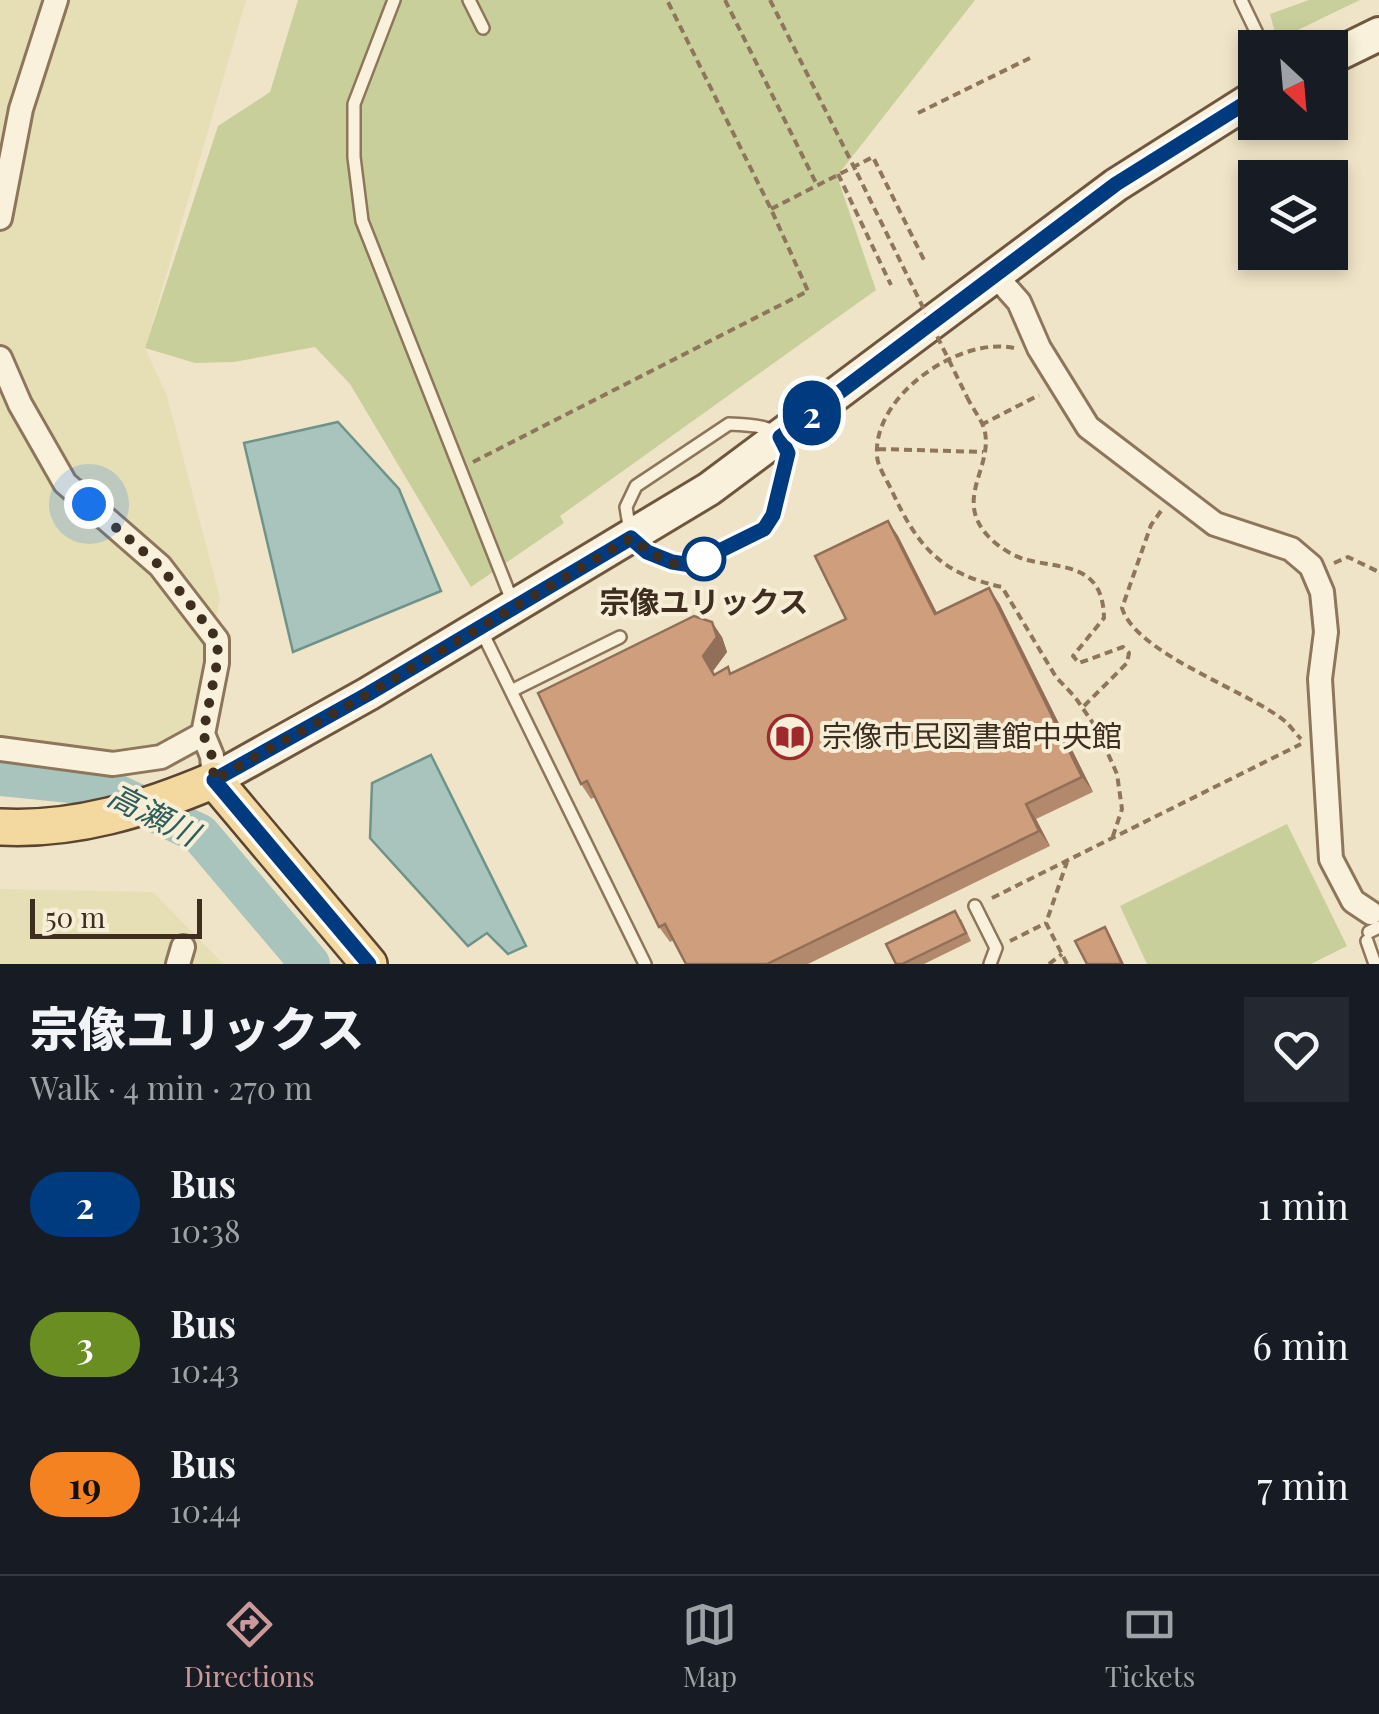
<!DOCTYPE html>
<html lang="en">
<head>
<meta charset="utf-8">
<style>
	:root { --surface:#171b24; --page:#242831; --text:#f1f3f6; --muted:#9ea1a6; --line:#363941; --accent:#cc999b }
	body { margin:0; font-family:"Playfair Display","Noto Sans JP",serif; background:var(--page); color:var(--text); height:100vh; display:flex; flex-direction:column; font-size:38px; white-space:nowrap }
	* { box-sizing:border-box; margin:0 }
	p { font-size:32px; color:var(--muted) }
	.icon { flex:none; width:55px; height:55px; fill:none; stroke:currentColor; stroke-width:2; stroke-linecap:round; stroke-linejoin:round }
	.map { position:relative; height:964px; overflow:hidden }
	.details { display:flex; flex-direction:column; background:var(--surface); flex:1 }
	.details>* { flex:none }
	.badge { padding:0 20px; border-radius:32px; font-size:35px; line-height:65px }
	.needle { width:65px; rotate:154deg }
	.fabs { position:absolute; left:1238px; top:30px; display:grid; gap:20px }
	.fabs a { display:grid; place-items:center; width:110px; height:110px; border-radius:0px; background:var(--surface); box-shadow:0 5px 15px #0003; font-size:50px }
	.scale { position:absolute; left:30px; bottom:25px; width:172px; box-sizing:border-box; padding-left:10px; border:5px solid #3d2e20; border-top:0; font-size:28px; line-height:35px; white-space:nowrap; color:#3d2e20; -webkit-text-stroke:8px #f7eed8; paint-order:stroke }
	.you { position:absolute; width:50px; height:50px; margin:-25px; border:8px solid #fff; border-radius:50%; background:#1a73e8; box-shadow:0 0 0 15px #1a73e833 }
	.map>.badge { position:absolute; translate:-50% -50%; box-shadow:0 0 0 5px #fff }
	.round { display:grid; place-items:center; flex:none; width:105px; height:105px; border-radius:0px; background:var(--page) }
	.head { display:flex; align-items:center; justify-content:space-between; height:170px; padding:0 30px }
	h1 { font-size:48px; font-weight:800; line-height:75px }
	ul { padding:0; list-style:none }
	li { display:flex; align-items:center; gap:30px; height:140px; padding:0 30px }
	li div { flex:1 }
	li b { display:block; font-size:38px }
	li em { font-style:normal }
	li .badge { min-width:110px; font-weight:700; text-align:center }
	.tab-bar { display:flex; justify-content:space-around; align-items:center; height:140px; border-top:2px solid var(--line); background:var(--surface); font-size:28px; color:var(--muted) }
	.tab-bar a { display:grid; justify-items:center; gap:5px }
	.tab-bar .active { color:var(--accent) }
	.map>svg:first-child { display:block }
</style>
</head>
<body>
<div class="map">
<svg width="1379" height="964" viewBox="0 0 1379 964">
	<rect width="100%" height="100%" fill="#f0e4c8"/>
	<!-- farmland -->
	<path fill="#e6deb5" d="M0,0h246l-101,348 22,48 53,202 -21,106 -11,28 -62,39 -126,-10z
		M0,889l153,3 70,72h-223z"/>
	<!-- green -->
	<path fill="#c9cf9b" d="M298,0h677l-138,176 39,114 -316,226 4,7 -93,64 -121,-203 -35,-37 -81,15 -39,1 -50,-15 73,-222 52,-34z
		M1309,0h51l-83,40 -7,-26z
		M1287,824l60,122 -36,18h-164l-27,-58z"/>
	<!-- water -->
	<path fill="#a9c4bc" stroke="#6f938a" stroke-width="2.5" d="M338,422l61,67 42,102 -148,61 -49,-209z
		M431,755l95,191 -18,8 -21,-21 -19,13 -98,-108 2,-55z"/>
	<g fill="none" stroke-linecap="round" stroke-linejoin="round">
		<!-- river -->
		<path stroke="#a9c4bc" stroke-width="40" d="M0,776l100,10 100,48 110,130"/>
		<defs>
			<path id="lane" d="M394,0l-40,104v53l8,64 151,382
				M469,0l14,28
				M1241,0l23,48
				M729,424c57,2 63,11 50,65 -3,12 -4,27 -12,37 -12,14 -57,30 -76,39l-44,-13 -16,-14 -5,-31 10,-21z
				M482,632l163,332
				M511,691l109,-54
				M975,906l21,42 -6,16
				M1369,932l10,-5
				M1367,941l8,23"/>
			<path id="street" d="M0,218l21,-109 35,-109
				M994,274l25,28 20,46 49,79 127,97 76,25 20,17 11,26 4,40 -6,47 11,180 22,42 18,12
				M0,358l20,46 45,79 95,83 57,74v23l-14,71 9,22 2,24
				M0,749l113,15 48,-7 42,-23
				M178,964l5,-17"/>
			<path id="secondary" d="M1330,58l49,-24
				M214,780l154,-86 341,-205 407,-304 139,-88"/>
			<path id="primary" d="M0,827c74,4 146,-18 214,-47l155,184"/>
		</defs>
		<!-- lane casing -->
		<use href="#lane" stroke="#8d765c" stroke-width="16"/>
		<!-- street casing -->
		<use href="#street" stroke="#8d765c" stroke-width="28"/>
		<!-- secondary casing -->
		<use href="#secondary" stroke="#6f573f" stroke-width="38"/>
		<!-- primary casing -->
		<use href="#primary" stroke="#5b4430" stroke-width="40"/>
		<!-- path -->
		<path stroke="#8d765c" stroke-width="4" stroke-dasharray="8 5" stroke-linecap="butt" d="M725,0l92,185
			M770,0l87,173
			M918,113l112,-55
			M838,174l53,111
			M771,209l102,-52 52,105
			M1014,348c-55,-12 -141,48 -137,107 0,11 10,25 15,36 25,55 49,83 110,96l54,90 19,20 22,32 20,45 5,35 -10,30
			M967,397c5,11 16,24 18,35 7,37 -31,67 3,104 9,10 26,21 39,24 38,9 76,4 77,58l-31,38 6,7 44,-16 6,6 -2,10 -43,43
			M981,425l58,-30
			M878,449l105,3
			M473,462l335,-171 -37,-82 -104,-209
			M1161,511l-10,14 -29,83c14,46 127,83 164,114 5,5 10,12 15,17
			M1334,563l14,-6 31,15
			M992,898l309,-154
			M1010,941l36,-18
			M1049,964l13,-10
			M1067,964l-21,-41 21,-61"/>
		<!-- lane -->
		<use href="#lane" stroke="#faf1dc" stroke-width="11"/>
		<!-- street -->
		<use href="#street" stroke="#faf1dc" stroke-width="22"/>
		<!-- secondary -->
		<use href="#secondary" stroke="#faf1dc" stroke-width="32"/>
		<!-- primary -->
		<use href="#primary" stroke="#f3d9a0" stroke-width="35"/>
		<!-- path-bridge -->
		<path stroke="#8d765c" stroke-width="4" stroke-dasharray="8 5" stroke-linecap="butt" d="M857,173l110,224"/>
	</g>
	<!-- wall -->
	<path fill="#b2896c" d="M888,521l10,15 39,77 62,-10 94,189 -57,27 14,27 -242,118h-122l-12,-24 -4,2 -11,-15 -64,-130 -4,2 -10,-15 141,-147 5,15 -14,19 2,3 17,-1 114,-54z
		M961,919l10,22 -47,23h-28z"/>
	<!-- shaded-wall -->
	<path fill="#916f58" d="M888,521l10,15 47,93 -10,-15z
		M989,588l10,15 94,189 -11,-15z
		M712,622l10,15 5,15 -14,19 11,19 -21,-34z
		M1026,804l10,15 14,27 -11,-15z
		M1105,927l5,8 14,29h-2z"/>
	<!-- building -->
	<path fill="#cf9f7d" stroke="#916f58" stroke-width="2.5" d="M888,521l47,93 54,-26 93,189 -56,27 13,27 -272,133h-81l-21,-40 -6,3 -72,-146 -6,3 -43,-91 156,-77 18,6 5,15 -14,19 11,19 14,-8 2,7 116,-55 -31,-63z
		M955,911l11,22 -64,31h-6l-10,-20z
		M1105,927l17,37h-35l-12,-23z"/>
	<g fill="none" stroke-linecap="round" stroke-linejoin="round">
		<defs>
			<path id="line" d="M369,964l-155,-184 154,-86 263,-156 16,14 25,10 19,3 73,-36 9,-14 15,-62 -8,-16 336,-253 139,-87"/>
		</defs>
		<!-- line casing -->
		<use href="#line" stroke="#fff" stroke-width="22"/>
		<!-- line -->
		<use href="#line" stroke="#003b80" stroke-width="15"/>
		<!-- walk -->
		<path stroke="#3d2e20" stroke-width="10" stroke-dasharray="0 18" d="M89,504l71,62 58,74 -1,23 -14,71 9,22 2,24 154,-86 263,-156c15,12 40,31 61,27 8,-2 17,-8 24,-12l-12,6"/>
	</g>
	<!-- icons -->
	<defs>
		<symbol id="library-ring" viewBox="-11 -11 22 22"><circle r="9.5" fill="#f7eed8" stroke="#9e2a2b" stroke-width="1.5"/><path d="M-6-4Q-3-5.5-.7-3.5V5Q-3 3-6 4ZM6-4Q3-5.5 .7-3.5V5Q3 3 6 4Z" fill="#9e2a2b"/></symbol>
	</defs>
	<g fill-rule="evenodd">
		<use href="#library-ring" x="765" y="712" width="50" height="50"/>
	</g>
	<!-- markers -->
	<circle fill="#fff" stroke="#003b80" stroke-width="5" cx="704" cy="559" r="20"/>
	<g text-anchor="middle" stroke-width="8" stroke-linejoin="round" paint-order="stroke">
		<!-- stop labels -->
		<g font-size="30" font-weight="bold" fill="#3d2e20" stroke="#f7eed8">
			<text x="704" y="613">宗像ユリックス</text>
		</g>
		<!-- poi labels -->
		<g font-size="30" fill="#3d2e20" stroke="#f7eed8" text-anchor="start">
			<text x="822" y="747">宗像市民図書館中央館</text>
		</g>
		<!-- water labels -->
		<g font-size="32" font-style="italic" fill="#2f5d5a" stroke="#f7eed8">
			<text transform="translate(153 815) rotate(27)" y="11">高瀬川</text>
		</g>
	</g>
</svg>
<div class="fabs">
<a><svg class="needle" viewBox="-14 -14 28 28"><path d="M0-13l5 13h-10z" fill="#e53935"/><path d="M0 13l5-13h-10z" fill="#9ea1a6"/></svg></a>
<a><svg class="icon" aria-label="layers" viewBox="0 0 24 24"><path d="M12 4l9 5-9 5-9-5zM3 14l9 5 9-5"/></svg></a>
</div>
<div class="scale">50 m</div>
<div class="you" style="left:89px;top:504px"></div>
<b class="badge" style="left:812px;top:413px;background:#003b80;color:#fff">2</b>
</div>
<section class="details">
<div class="head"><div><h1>宗像ユリックス</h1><p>Walk · 4 min · 270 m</p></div><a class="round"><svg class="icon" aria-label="heart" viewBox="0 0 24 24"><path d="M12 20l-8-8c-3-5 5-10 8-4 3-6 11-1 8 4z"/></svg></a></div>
<ul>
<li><span class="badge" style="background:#003b80;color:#fff">2</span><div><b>Bus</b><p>10:38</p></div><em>1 min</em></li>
<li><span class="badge" style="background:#6b8e23;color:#fff">3</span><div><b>Bus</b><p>10:43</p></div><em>6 min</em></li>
<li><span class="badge" style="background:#f58220;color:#111">19</span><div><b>Bus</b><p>10:44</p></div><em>7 min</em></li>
</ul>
</section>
<nav class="tab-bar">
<a class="active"><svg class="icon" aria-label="directions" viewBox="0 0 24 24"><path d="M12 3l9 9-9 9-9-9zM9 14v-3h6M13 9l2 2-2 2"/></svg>Directions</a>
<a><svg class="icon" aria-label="map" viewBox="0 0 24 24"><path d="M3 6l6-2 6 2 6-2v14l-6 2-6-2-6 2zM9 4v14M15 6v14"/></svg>Map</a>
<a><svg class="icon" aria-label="tickets" viewBox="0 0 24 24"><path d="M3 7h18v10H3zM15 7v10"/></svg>Tickets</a>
</nav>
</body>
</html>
